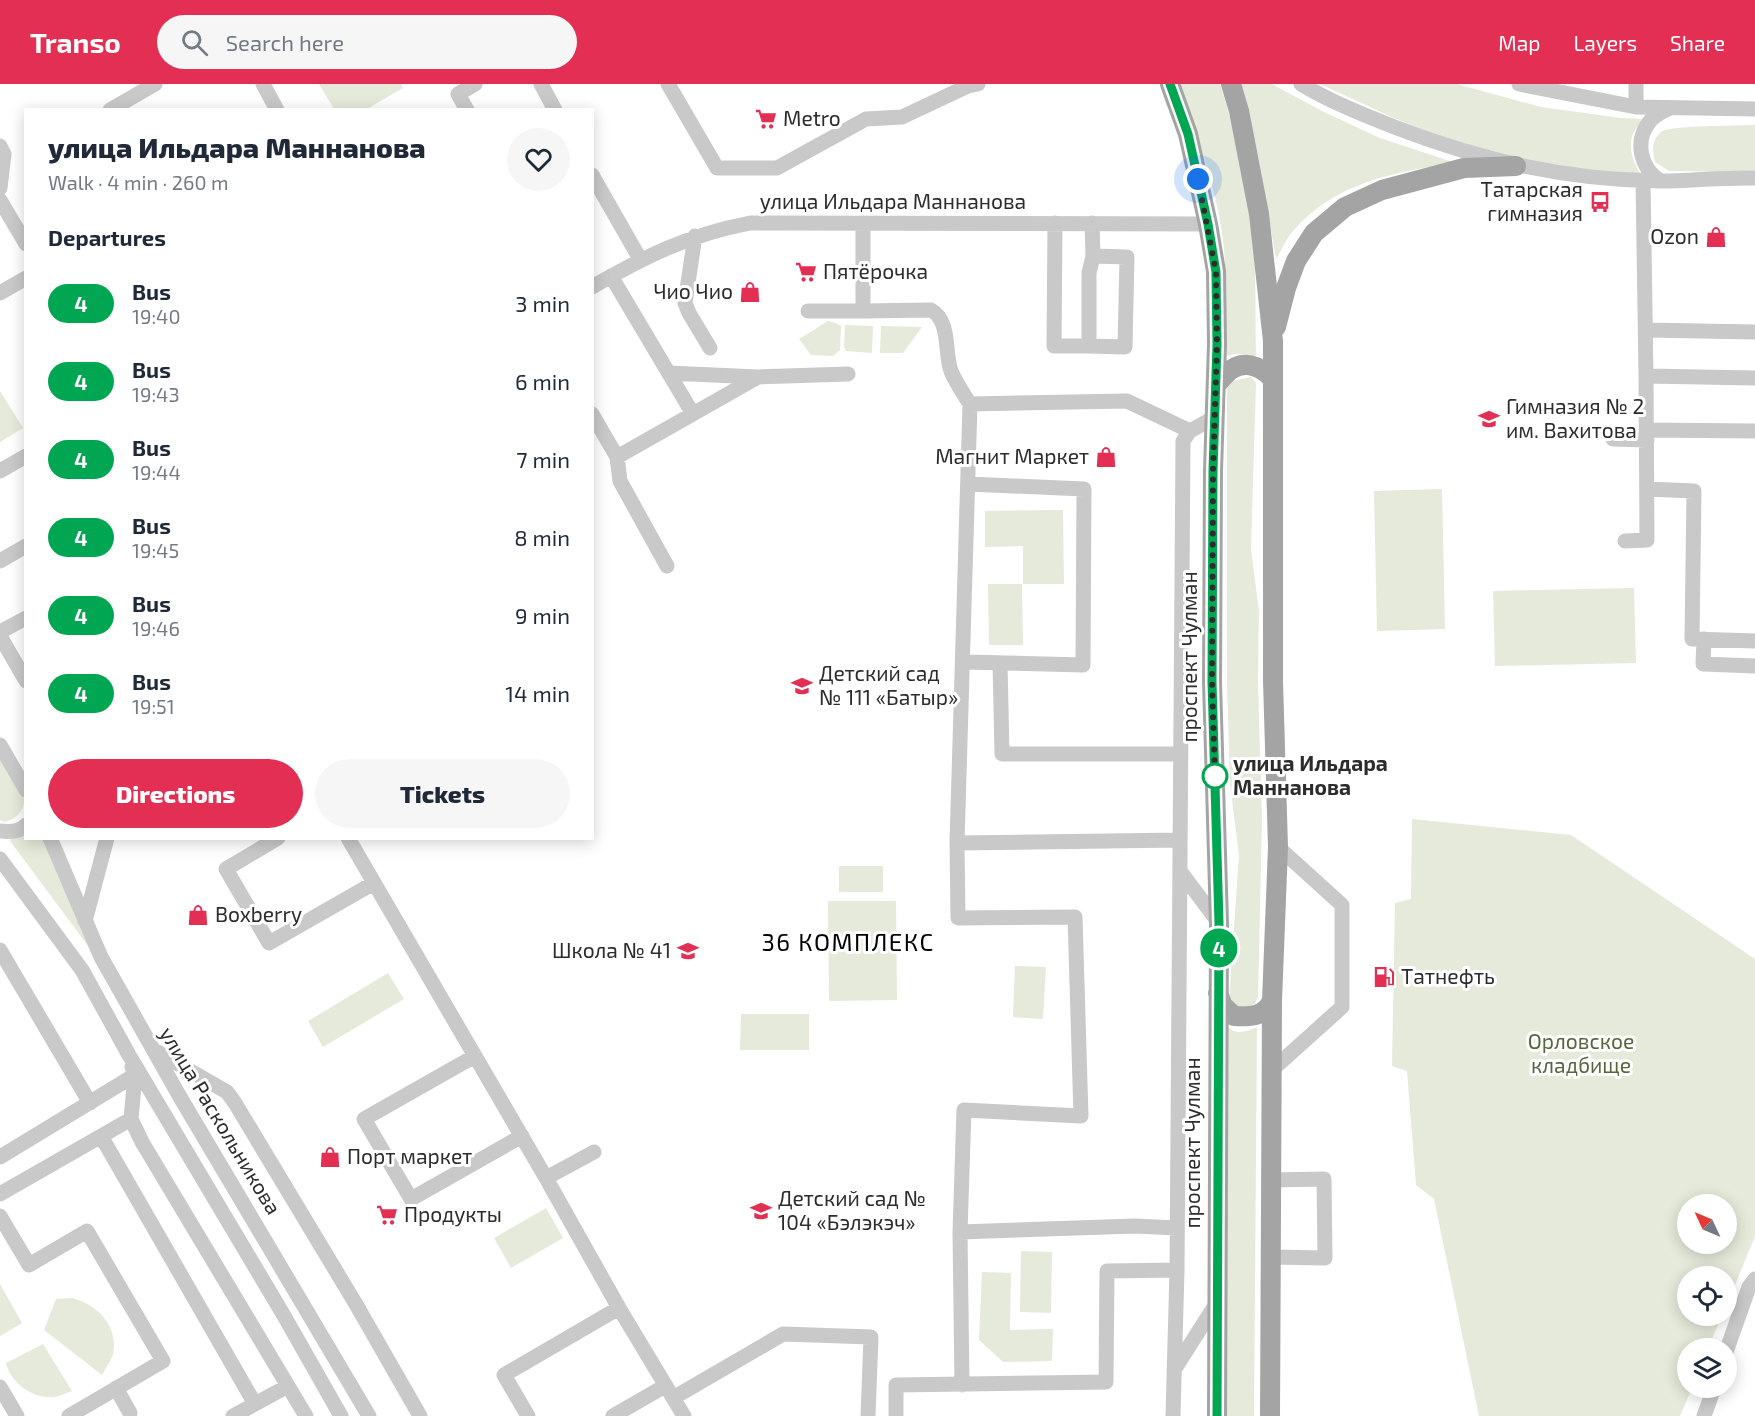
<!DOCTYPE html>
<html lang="en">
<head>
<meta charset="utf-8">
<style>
	:root { --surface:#fff; --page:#f6f6f7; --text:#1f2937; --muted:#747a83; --accent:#e32f54 }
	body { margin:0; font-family:"Exo 2",sans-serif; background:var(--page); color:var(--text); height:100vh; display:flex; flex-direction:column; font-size:22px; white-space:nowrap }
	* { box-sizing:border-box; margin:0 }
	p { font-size:20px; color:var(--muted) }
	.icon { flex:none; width:33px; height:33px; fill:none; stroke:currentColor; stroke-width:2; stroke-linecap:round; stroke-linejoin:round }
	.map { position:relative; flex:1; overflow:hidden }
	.side { position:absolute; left:24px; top:24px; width:570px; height:732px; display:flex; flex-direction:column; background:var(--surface); border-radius:0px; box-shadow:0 3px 15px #0003 }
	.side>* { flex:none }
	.badge { padding:0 12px; border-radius:20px; font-size:21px; line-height:39px }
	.needle { width:39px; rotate:314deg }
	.fabs { position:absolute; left:1677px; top:1110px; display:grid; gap:12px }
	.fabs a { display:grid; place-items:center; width:60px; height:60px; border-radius:50%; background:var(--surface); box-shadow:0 3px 15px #0003; font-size:30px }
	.you { position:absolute; width:30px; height:30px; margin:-15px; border:4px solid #fff; border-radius:50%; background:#1a73e8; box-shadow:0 0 0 9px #1a73e833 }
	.map>.badge { position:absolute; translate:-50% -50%; box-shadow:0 0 0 3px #fff }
	h2 { padding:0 24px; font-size:22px; line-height:54px }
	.round { display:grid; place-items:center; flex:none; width:63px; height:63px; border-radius:32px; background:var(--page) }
	.overview { display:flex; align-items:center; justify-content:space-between; height:102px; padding:0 24px }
	h1 { font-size:28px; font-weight:800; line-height:45px }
	.button { display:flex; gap:12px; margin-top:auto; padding:12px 24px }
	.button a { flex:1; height:69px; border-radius:36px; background:var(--accent); color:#fff; font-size:24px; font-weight:800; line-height:69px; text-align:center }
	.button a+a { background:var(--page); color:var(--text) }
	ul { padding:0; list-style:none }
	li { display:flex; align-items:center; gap:18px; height:78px; padding:0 24px }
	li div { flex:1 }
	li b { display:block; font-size:22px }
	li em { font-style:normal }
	li .badge { min-width:66px; font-weight:700; text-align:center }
	header { display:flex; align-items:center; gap:36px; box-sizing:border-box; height:84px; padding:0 30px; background:var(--accent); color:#fff }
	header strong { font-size:28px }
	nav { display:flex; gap:33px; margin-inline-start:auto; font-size:21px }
	.search { width:420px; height:54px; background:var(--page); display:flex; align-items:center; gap:15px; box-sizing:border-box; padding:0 21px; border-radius:33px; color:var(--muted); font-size:22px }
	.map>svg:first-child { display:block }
</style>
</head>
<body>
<header>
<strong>Transo</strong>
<div class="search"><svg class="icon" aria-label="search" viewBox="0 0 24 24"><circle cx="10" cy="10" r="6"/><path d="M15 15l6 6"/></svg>Search here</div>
<nav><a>Map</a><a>Layers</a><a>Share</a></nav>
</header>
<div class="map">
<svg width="1755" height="1332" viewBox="0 0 1755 1332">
	<rect width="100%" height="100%" fill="#fff"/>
	<!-- green -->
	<path fill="#e5eada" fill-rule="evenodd" d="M319,0h82l2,4 -36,21h-33z
		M1179,0h41c14,44 25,90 31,136 6,45 4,93 5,139 -13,-7 -22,-6 -35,-1 3,-37 6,-73 3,-110 -6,-57 -27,-111 -45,-164z
		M1238,0h34l52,28 56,26 76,25c-60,8 -122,20 -163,68 -7,8 -11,19 -17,28l-17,-99z
		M1320,0h137l84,23 80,11 22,1 2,2c-20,11 -16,35 -5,52l-26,1 -133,-21 -87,-35z
		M1755,41v47l-86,-1 -14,-9c-3,-11 -3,-23 6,-30 9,-7 79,-6 94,-7z
		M828,237l8,2 5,3 -1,24 -7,6 -22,-1 -12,-16z
		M845,241l28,1 -1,27 -26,-2 -2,-4z
		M881,242l41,1 -19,26h-23z
		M1251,293l5,6 -5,166 8,62 -1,71 4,137 -4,179 -6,9 -14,2 -9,-9 10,-145 -9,-71 -3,-101v-295l6,-7z
		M0,307l23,37 -23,14z
		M1442,405l3,140 -68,2 -3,-140z
		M1063,426l1,74h-41v-38l-38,1v-36z
		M988,500h34l1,61h-34z
		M1634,504l2,75 -141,3 -2,-75z
		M0,669l24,41c2,15 -6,25 -20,28l-4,-2z
		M1412,735l159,16 184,124v277l-28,69 -1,-29h-38v40h34l-14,32h-20v40h4l-12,28h-201l-45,-217 -18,-14 -9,-114 -15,-5 3,-163 16,-4zM1688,1120h38v40h-38z
		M25,751l1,3 21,1 50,119 -87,-117 1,-3z
		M839,782h44v26h-44z
		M828,817h68l1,99 -68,1z
		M1015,882l31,1 -3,52 -30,-2z
		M388,889l16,26 -81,48 -15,-26z
		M741,930h68v36h-69z
		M1227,941c8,11 19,7 30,2l-3,389h-29z
		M546,1124l17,30 -52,30 -17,-30z
		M1021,1167l31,1 -1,61 -31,-1z
		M982,1188l29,1 -1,57 43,-1 -1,32 -49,1 -24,-22z
		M0,1200l22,39 -22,13z
		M72,1214c25,6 47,28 41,56 -2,7 -8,15 -11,21l-58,-45 12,-31z
		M43,1260l29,47c-6,2 -12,5 -18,6 -22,2 -43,-14 -48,-34z"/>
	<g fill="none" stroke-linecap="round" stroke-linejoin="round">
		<!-- minor -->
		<path stroke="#c9c9c9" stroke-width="15" d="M263,0l14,26
			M541,0l14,26
			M668,0l49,84h60l89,-49 36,-2 66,-31 10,-2
			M1301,0c30,18 63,31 96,44 86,33 170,52 262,53 32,0 64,-4 96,-3
			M1519,0l117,23 119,2
			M1636,23v-23
			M110,26l45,-26
			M467,26l-9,-16 17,-10
			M0,62l4,8 -4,34
			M592,91l48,84
			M1643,96l3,196 109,2
			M1660,97c-20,-14 -26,-40 -10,-60 5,-6 13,-10 20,-13
			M0,116l26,44
			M863,139v88l68,-1c20,11 13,42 20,61 5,12 12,22 19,33
			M1055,139l-1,123h35v-73l4,-17 -1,-33
			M695,152l-10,67 4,10 21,35
			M611,192l82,138
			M592,203c54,-31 96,-52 158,-64l458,1
			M0,209l26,-15
			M808,227h55
			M1646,246l109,2
			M1089,262l36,1 2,-90 -34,-1
			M669,289l89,4 90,-3
			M592,330l25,43 141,-80
			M1646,346l109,1
			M1613,355l34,1
			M617,373l3,24 47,85
			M0,387l26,-15
			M1647,405l47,2 -2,148 63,2
			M1625,457l22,-1 -1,-164
			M0,477l26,-15
			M0,548l26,-14
			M0,552l26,45
			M1704,555l-1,25 52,2
			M964,578l119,3 1,-176 -116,-5
			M1000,579l2,91h179
			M0,661l26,45
			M0,747c8,1 20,1 26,-6
			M50,754l51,119 79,140 189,319
			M278,754l-52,31 43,74 105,-60
			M348,754l198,340 73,130 65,108
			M957,759l13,-439 157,-3 63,30
			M0,775l82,111 47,85 154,259 58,102
			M1180,787l39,52
			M85,837l22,-83
			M0,866l90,153
			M154,966l73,42 8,11 122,203 63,110
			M475,972l-111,63 47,80 111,-63
			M132,983l3,8 -4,44 11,23 164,274
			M1272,986l70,-63v-102l-64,-58
			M101,1052l154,268
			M0,1073l135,-82
			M546,1094l48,-26
			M1270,1096l54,-1 1,79 -54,-1
			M0,1110l131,-75
			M0,1132l29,49 58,-34 76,130 -94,55
			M960,1148l175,-6 42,2
			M1726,1268l23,-65 6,-8
			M1174,1286l42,-66
			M962,1301l-2,-153 4,-122 117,6 -6,-199 -117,1 -1,-75 223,-3
			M0,1303l17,29
			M116,1304l14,25
			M673,1314l110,-64 88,3 -3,79
			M233,1332l55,-30
			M528,1332l-24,-41 115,-67
			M613,1332l52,-30
			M896,1332v-31l210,-3 1,-111 70,-1
			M1173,1332l4,-146 6,-829 7,-10 25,-14
			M1704,1332l10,-28"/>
		<!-- major -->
		<path stroke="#a4a4a4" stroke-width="20" d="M1170,0l18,50 20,90 8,47 1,73 -4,127 -1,211 7,241 -2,493
			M1231,0l8,27 20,103 14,127v340l5,166 -6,154 -2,415
			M1276,243l10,-39 10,-27 18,-28 31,-26 37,-17 82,-22 52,-2
			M1216,301c5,-5 11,-14 18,-17 14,-8 31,1 39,12
			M1218,909l5,13 11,10c16,1 30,1 38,-15"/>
	</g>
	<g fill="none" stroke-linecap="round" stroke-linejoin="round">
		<defs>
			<path id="line" d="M1170,0l18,50 20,90 8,48 1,72 -4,127 -1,211 7,241 -2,493"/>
		</defs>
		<!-- line casing -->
		<use href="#line" stroke="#fff" stroke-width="14"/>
		<!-- line -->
		<use href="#line" stroke="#00a651" stroke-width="9"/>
		<!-- walk -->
		<path stroke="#2c2c2c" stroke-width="6" stroke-dasharray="0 10.8" d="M1198,95l18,93 1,72 -4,127 -1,211 3,96v-2"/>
	</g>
	<!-- icons -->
	<defs>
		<symbol id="supermarket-bare" viewBox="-9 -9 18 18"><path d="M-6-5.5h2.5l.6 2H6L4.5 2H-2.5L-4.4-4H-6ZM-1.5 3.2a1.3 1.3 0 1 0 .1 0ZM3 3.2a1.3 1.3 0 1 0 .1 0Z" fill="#e32f54" stroke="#fff" stroke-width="2.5" paint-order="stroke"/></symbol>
		<symbol id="bus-bare" viewBox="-9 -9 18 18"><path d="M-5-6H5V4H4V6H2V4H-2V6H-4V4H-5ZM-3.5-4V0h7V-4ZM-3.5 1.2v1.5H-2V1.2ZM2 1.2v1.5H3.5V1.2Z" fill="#e32f54" stroke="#fff" stroke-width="2.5" paint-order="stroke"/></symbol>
		<symbol id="shop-bare" viewBox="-9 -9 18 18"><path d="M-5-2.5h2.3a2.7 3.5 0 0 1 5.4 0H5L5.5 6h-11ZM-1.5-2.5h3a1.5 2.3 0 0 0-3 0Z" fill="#e32f54" stroke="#fff" stroke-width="2.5" paint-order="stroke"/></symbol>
		<symbol id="school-bare" viewBox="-9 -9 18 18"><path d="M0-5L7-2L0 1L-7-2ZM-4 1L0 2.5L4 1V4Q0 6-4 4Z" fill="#e32f54" stroke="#fff" stroke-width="2.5" paint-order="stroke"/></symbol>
		<symbol id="fuel-bare" viewBox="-9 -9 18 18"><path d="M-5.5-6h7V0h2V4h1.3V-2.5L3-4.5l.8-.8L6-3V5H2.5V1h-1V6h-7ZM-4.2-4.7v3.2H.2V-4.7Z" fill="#e32f54" stroke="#fff" stroke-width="2.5" paint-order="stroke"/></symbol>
	</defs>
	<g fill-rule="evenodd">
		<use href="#supermarket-bare" x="751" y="20" width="30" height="30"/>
		<use href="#bus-bare" x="1585" y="103" width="30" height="30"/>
		<use href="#shop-bare" x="1701" y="138" width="30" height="30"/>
		<use href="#supermarket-bare" x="791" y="173" width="30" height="30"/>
		<use href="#shop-bare" x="735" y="193" width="30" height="30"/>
		<use href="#school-bare" x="1474" y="320" width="30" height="30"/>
		<use href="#shop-bare" x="1091" y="358" width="30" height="30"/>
		<use href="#school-bare" x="787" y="587" width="30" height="30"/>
		<use href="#shop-bare" x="183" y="816" width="30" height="30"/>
		<use href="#school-bare" x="673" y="852" width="30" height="30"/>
		<use href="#fuel-bare" x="1369" y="878" width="30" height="30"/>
		<use href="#shop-bare" x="315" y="1058" width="30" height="30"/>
		<use href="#school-bare" x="746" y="1112" width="30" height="30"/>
		<use href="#supermarket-bare" x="372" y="1116" width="30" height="30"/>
	</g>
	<!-- markers -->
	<circle fill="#fff" stroke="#00a651" stroke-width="3" cx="1215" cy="692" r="12"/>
	<g text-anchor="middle" stroke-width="6" stroke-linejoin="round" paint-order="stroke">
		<!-- poi labels -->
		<g font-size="21" fill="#2c2c2c" stroke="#fff" text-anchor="start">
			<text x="783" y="42">Metro</text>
			<text x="1583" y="113" text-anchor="end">Татарская<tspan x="1583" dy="24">гимназия</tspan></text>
			<text x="1699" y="160" text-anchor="end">Ozon</text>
			<text x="823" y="195">Пятёрочка</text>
			<text x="733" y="215" text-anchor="end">Чио Чио</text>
			<text x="1506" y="330">Гимназия № 2<tspan x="1506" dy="24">им. Вахитова</tspan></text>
			<text x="1089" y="380" text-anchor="end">Магнит Маркет</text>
			<text x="819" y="597">Детский сад<tspan x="819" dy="24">№ 111 «Батыр»</tspan></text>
			<text x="215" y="838">Boxberry</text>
			<text x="671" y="874" text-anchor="end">Школа № 41</text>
			<text x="1401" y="900">Татнефть</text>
			<text x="347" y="1080">Порт маркет</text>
			<text x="778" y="1122">Детский сад №<tspan x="778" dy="24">104 «Бэлэкэч»</tspan></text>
			<text x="404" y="1138">Продукты</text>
		</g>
		<!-- street labels -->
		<g font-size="21" fill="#2c2c2c" stroke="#fff">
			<text x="893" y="125">улица Ильдара Маннанова</text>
			<text transform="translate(1190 573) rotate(-90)" y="7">проспект Чулман</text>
			<text transform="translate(220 1037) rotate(59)" y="7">улица Раскольникова</text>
			<text transform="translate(1193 1059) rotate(-90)" y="7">проспект Чулман</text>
		</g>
		<!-- stop labels -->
		<g font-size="21" font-weight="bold" fill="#2c2c2c" stroke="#fff" text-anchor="start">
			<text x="1233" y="687">улица Ильдара<tspan x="1233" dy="24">Маннанова</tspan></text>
		</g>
		<!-- park labels -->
		<g font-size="21" fill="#55673b" stroke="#fff">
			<text x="1581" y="965">Орловское<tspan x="1581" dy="24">кладбище</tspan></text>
		</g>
		<!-- quarter labels -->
		<g font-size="24" letter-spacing="1.5" fill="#000" stroke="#fff">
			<text x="848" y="867">36 КОМПЛЕКС</text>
		</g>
	</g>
</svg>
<div class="fabs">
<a><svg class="needle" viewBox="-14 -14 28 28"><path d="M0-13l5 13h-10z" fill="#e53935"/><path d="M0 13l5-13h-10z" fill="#747a83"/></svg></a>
<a><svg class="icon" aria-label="locate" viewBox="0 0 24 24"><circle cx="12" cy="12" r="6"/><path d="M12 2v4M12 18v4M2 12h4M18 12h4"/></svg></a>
<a><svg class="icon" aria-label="layers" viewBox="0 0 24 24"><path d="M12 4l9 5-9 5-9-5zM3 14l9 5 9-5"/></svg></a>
</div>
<div class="you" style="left:1198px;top:95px"></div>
<b class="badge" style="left:1219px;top:864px;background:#00a651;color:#fff">4</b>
<section class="side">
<div class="overview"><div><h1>улица Ильдара Маннанова</h1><p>Walk · 4 min · 260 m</p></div><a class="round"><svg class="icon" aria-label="heart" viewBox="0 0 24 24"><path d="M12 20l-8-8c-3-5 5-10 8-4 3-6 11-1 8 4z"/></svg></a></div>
<h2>Departures</h2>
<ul>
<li><span class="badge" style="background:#00a651;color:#fff">4</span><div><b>Bus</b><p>19:40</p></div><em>3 min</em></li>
<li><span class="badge" style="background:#00a651;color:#fff">4</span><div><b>Bus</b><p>19:43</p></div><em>6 min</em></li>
<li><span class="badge" style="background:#00a651;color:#fff">4</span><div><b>Bus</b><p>19:44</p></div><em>7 min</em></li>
<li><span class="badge" style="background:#00a651;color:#fff">4</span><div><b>Bus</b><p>19:45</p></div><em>8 min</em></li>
<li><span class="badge" style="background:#00a651;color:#fff">4</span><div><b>Bus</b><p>19:46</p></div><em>9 min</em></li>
<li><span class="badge" style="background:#00a651;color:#fff">4</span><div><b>Bus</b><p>19:51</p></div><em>14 min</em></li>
</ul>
<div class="button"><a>Directions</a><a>Tickets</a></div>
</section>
</div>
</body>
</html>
